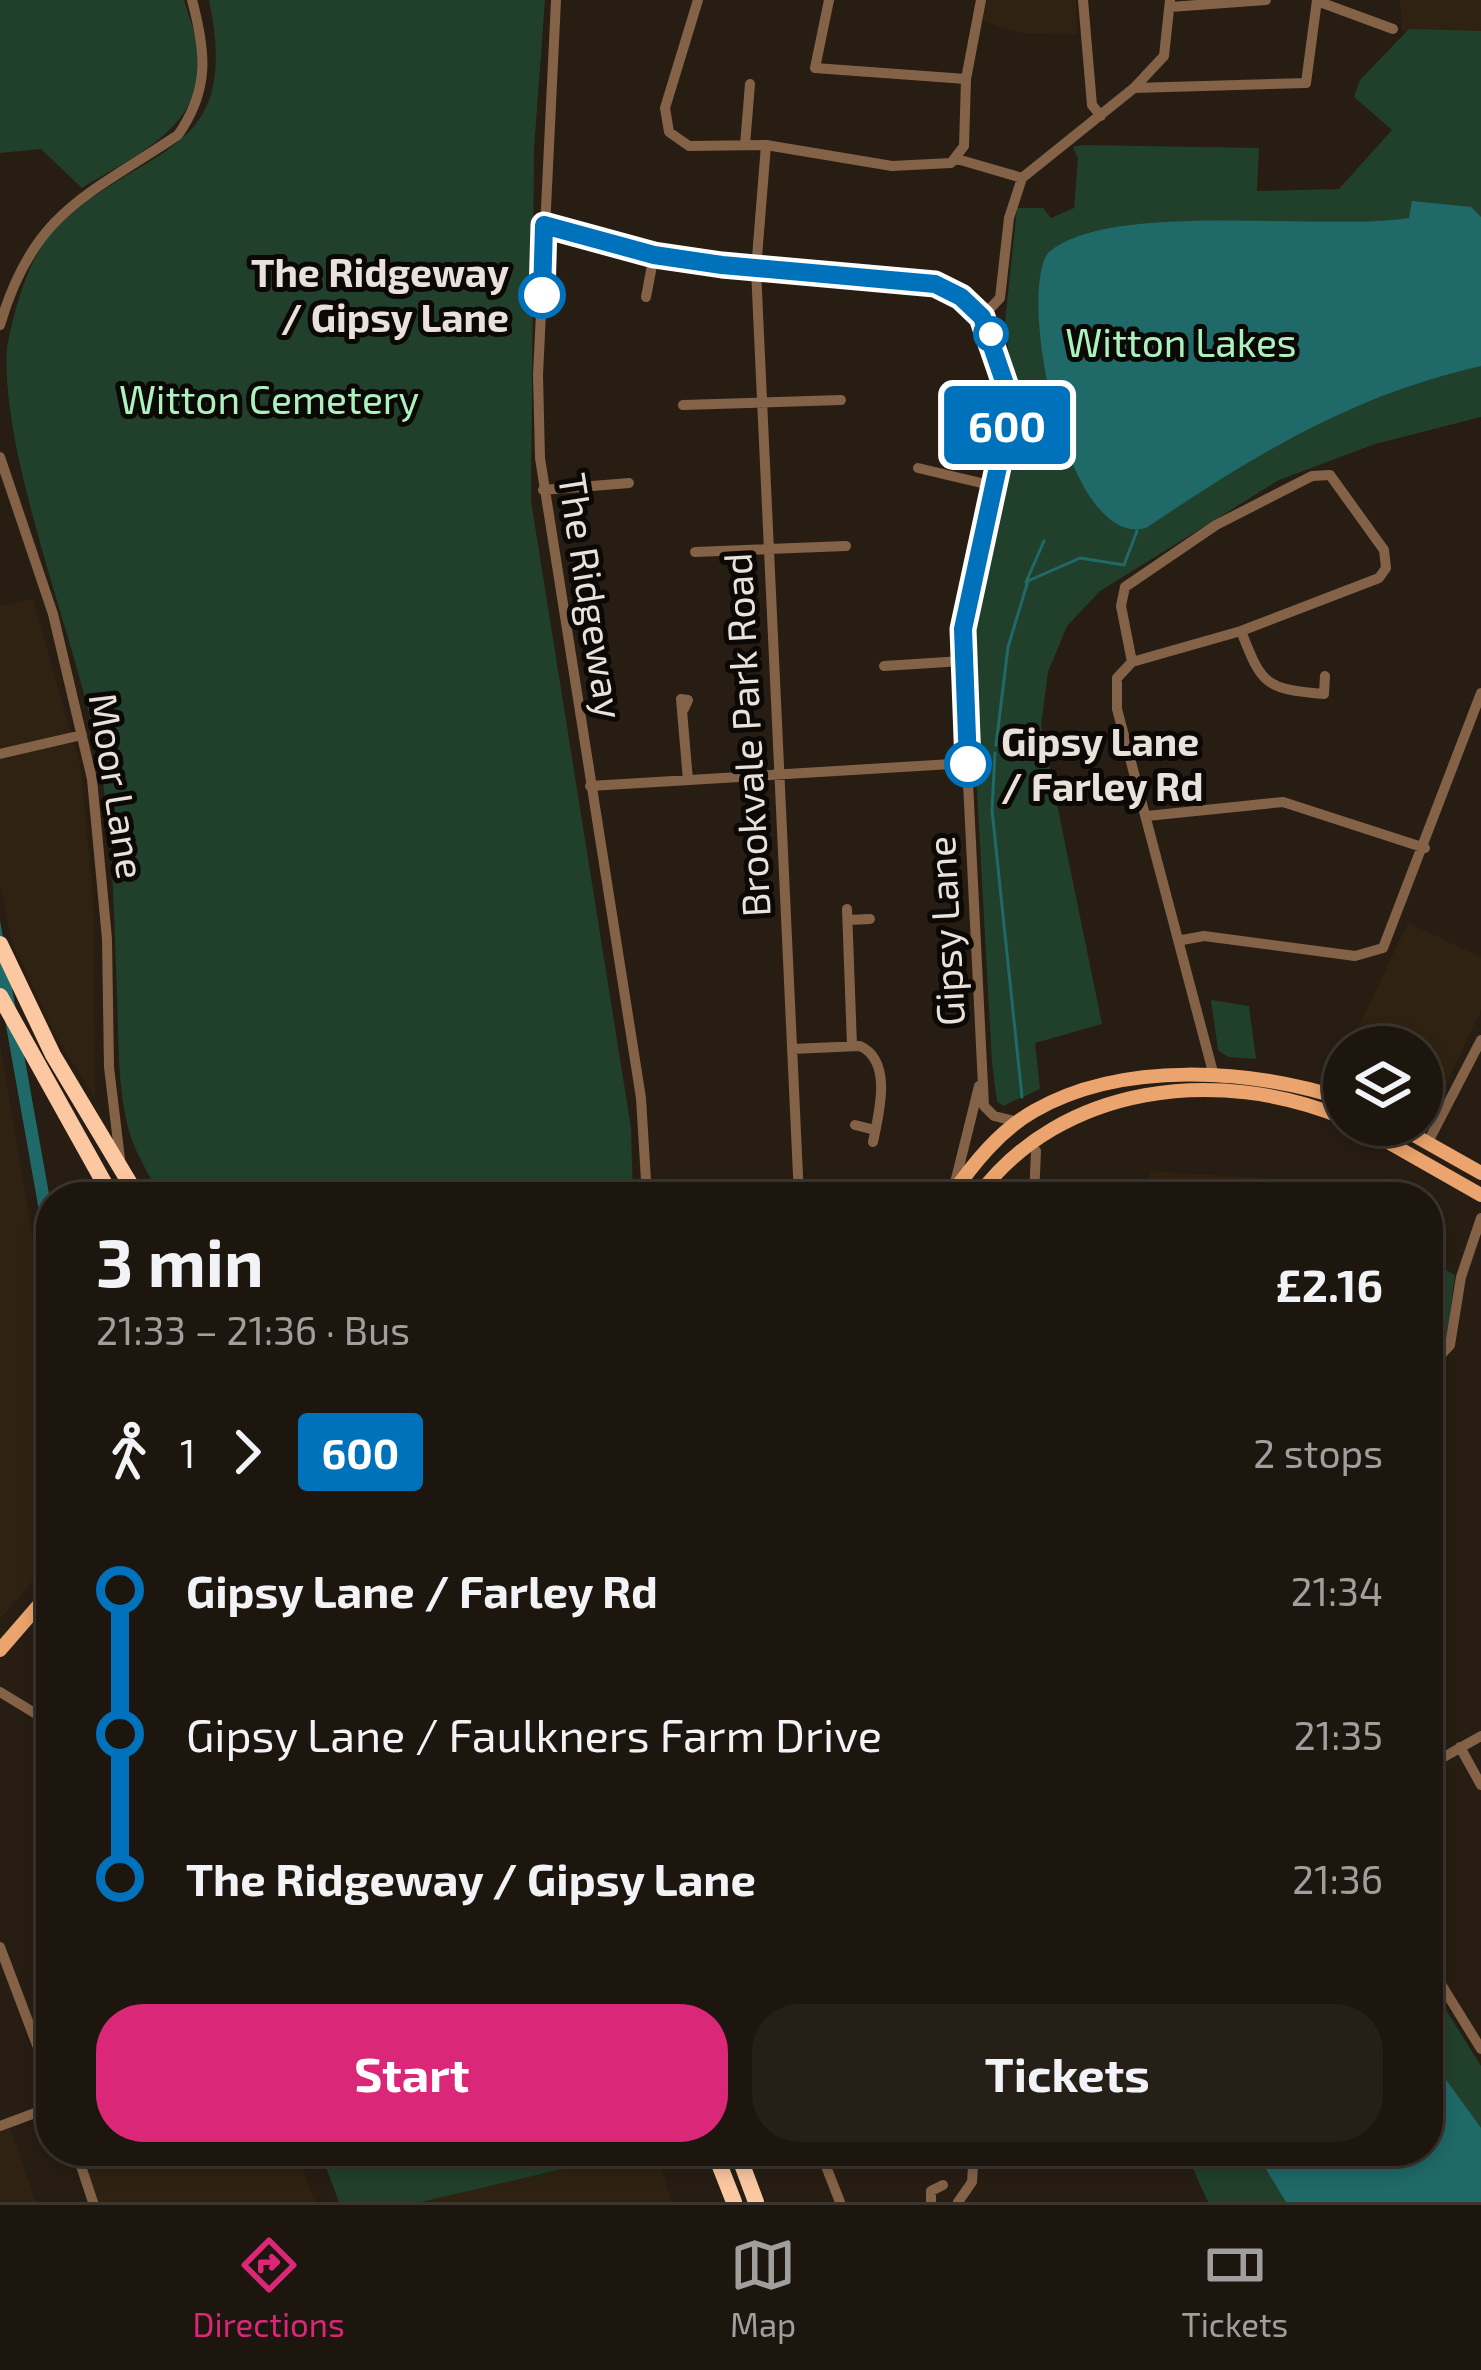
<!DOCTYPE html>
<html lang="en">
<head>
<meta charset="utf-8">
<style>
	:root { --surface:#1d160e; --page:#251f17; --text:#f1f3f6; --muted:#a09f9e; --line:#3b352e; --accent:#db2777 }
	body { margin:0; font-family:"Exo 2",sans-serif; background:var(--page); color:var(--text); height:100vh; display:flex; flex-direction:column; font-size:45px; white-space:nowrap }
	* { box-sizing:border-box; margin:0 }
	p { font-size:39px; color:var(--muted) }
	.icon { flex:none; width:66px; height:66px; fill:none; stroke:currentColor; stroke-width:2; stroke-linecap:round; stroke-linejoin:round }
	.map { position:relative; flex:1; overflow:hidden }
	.sheet { position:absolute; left:36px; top:1182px; width:1407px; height:984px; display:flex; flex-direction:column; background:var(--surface); border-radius:48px; box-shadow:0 6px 18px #0003,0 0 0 3px var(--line) }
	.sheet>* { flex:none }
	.badge { padding:0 24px; border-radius:9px; font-size:42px; line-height:78px }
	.tools { position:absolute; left:1323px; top:1026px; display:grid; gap:24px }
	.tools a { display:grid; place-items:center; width:120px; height:120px; border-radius:50%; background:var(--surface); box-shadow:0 6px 18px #0003,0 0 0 3px var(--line); font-size:60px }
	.map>.badge { position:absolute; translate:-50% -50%; box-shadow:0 0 0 6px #fff }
	.legs { display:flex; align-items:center; gap:18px; height:132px; padding:0 60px; font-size:39px }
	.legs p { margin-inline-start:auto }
	.headline { display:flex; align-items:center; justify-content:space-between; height:204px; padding:0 60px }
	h1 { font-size:66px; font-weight:700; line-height:90px }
	.action { display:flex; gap:24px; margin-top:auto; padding:24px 60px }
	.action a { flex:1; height:138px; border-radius:48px; background:var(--accent); color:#fff; font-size:48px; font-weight:700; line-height:138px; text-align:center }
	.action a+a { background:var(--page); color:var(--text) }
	ul { padding:0 60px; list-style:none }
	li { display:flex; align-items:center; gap:42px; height:144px; font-size:45px }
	li i { display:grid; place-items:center; width:18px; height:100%; margin:0 15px; background:currentColor }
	li i::after { content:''; width:30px; height:30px; margin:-15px; border:9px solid; border-radius:50%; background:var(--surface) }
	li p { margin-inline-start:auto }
	li:first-child i { background:linear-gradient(#0000 50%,currentColor 0) }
	li:last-child i { background:linear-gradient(currentColor 50%,#0000 0) }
	.tabs { display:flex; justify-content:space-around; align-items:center; height:168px; border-top:3px solid var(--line); background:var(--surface); font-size:33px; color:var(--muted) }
	.tabs a { display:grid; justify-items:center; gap:6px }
	.tabs .current { color:var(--accent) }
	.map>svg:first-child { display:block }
</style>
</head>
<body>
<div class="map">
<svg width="1481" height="2202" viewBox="0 0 1481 2202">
	<rect width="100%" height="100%" fill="#271d13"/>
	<!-- built -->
	<path fill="#2f2212" d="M984,0h92l1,34 -57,-1 -35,-11 -6,-5z
		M1400,0h81v31l-79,1z
		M33,599l48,170 12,126 2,204 -41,-66 -43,-94 -11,-55v-278z
		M1408,923l73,34v53l-47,101 -12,3v-67h-73z
		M0,1042l51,302v217l-51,58z
		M1150,1171l131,8 -9,18h-126z
		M10,2128l26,74h-36v-70z
		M80,2151h216l19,51h-216z
		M640,2151h15l17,51h-251z"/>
	<!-- green -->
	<path fill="#21402b" d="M0,0h184c5,19 17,44 16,64 -3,67 -68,93 -118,124l-41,-39 -41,4z
		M209,0h336l-11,149 -3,352 100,627 2,69h-473c-9,-19 -21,-38 -28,-57 -15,-44 -13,-98 -15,-144 -3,-85 -4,-170 -21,-253 -23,-111 -96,-290 -89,-396 8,-40 22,-95 53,-123 90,-83 182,-67 149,-224z
		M1409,29l72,2v386l-106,27 -96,36 -179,111 -33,35 -19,46 -7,54 61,298 -67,19 5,46 -37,17 -6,-5 -5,-38 -23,-419 48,-221 -12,-101 12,-114h26l8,10 23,-10 4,-49 -5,-12 9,-2 177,3 -2,43 82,-2 53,-59 -38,-33 6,-17z
		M1211,1000l38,6 7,53 -28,-2 -10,-7z
		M1428,1260l27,15 -8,59 -19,15z
		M1428,1981l53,85v136h-273l-23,-51h243z
		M320,2151h320l-219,51h-82z"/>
	<!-- water -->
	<path fill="#206969" d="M1412,201l59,6 10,10v149c-129,29 -226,89 -335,162 -78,23 -130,-230 -98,-275 60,-54 278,-21 361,-35z
		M0,921l51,284v73l-51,-286z
		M1428,2055l53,73v74h-195l-31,-51h173z"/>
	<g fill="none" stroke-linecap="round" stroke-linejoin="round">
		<!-- stream -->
		<path stroke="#206969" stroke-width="3" d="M1026,582l18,-41
			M996,745l12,-98 20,-66 52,-23 44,7 13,-34
			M995,753l-3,57 30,287
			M1009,1197l6,-16"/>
		<!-- minor -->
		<path stroke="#846248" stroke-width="10" d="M556,0l-18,375 2,83 101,640 6,99
			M698,0l-33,108 4,24 20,14 77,-1
			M829,0l-14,68 151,11
			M1083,0l9,105 9,11
			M1317,1l76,28
			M1170,7l96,-7
			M1134,88l172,-5 11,-83
			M745,145l5,-61
			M957,159l65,19
			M544,225l110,30 102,15 179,14 38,22 16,22 9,28 8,74 -43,200 -1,31 22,445 10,10 24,6
			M646,297l8,-42
			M982,317l18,-19 9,-80 13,-40 112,-90 30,-32 6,-56
			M0,325c33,-113 87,-129 178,-190 32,-46 28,-83 14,-135
			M683,405l158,-5
			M0,457l53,157 39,165 15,160 2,128 11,92
			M918,468l80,19
			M543,490l86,-7
			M695,552l151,-6
			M1241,631c21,54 24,58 83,63l1,-18
			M1132,662l109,-31 138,-53 7,-10 -2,-18 -54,-75 -18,1 -96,49 -91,62 -4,19 11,56 -15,16v31l97,367
			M884,666l78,-5
			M684,709l4,-9 -7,-1 7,81
			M0,754l82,-19
			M590,786l378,-23
			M1147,816l136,-14 142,46
			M847,909l5,137
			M849,920l21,-1
			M1182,940l22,-4 151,20 28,-8 98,-255
			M792,1049l68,-3c33,15 19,67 13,96
			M855,1125l20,5
			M1428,1142l53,-102
			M953,1191l26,-105
			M799,1197l-43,-927 10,-125 126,21 59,-3 13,-17 2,-67 15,-79
			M1034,1197l2,-46
			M1428,1369l22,-24 11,-68 20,-59
			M0,1692l51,31
			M1460,1747l21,38
			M1428,1766l53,-30
			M0,1947l51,135
			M1428,1963l53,86
			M0,2126l51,-19
			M76,2151l17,51
			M820,2151l20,51
			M931,2202v-11l12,-6
			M958,2202l14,-20 2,-31"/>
		<!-- major -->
		<path stroke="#eba46d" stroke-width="14" d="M1358,1125l123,70
			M1396,1125l85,48
			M950,1197c23,-33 49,-66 84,-86 89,-51 216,-42 310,-12
			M977,1197c84,-114 242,-131 367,-79
			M0,1650l51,-59"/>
		<!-- highway -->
		<path stroke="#fcc8a2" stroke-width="16" d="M0,944l53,111 85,142
			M0,996l112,201
			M714,2151l20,51
			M737,2151l19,51"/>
	</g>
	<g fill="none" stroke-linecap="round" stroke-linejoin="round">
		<defs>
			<path id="line-1" d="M542,295l2,-70 110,30 68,10 213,19 26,13 21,20 23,67 1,46 -43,199 5,135"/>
		</defs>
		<!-- line-1 casing -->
		<use href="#line-1" stroke="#fff" stroke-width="27"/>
		<!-- line-1 -->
		<use href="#line-1" stroke="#0072bc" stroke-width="18"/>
	</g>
	<!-- markers -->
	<g fill="#fff" stroke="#0072bc" stroke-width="6">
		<circle cx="542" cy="295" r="21"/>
		<circle cx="991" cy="334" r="15"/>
		<circle cx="968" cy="764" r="21"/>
	</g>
	<g text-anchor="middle" stroke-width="10" stroke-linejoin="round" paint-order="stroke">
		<!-- stop labels -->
		<g font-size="39" font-weight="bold" fill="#e8e2db" stroke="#0c0805" text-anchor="end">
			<text x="509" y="287">The Ridgeway<tspan x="509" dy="45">/ Gipsy Lane</tspan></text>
			<text x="1001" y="756" text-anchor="start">Gipsy Lane<tspan x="1001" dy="45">/ Farley Rd</tspan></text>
		</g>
		<!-- park labels -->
		<g font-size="39" fill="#abf2bf" stroke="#0c0805">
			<text x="1181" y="357">Witton Lakes</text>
			<text x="269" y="414">Witton Cemetery</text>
		</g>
		<!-- street labels -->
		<g font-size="39" fill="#e8e2db" stroke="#0c0805">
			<text transform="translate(591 596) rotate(81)" y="14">The Ridgeway</text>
			<text transform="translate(747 735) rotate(-93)" y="14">Brookvale Park Road</text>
			<text transform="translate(117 786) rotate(81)" y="14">Moor Lane</text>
			<text transform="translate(946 931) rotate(-93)" y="14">Gipsy Lane</text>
		</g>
	</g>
</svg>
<div class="tools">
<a><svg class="icon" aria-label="layers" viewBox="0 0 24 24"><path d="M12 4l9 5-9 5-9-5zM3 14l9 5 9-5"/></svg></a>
</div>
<b class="badge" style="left:1007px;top:425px;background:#0072bc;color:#fff">600</b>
<section class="sheet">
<div class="headline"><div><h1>3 min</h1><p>21:33 – 21:36 · Bus</p></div><b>£2.16</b></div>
<div class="legs"><svg class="icon" aria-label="walk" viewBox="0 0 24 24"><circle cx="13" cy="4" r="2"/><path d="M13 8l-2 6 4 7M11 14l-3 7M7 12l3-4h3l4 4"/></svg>1<svg class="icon" aria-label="forward" viewBox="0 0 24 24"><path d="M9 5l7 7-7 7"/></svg><b class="badge" style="background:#0072bc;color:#fff">600</b><p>2 stops</p></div>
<ul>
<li><i style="color:#0072bc"></i><b>Gipsy Lane / Farley Rd</b><p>21:34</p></li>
<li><i style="color:#0072bc"></i><span>Gipsy Lane / Faulkners Farm Drive</span><p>21:35</p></li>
<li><i style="color:#0072bc"></i><b>The Ridgeway / Gipsy Lane</b><p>21:36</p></li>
</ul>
<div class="action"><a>Start</a><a>Tickets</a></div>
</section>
</div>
<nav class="tabs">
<a class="current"><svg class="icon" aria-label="directions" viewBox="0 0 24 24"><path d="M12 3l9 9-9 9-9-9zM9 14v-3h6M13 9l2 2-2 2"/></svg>Directions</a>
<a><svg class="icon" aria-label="map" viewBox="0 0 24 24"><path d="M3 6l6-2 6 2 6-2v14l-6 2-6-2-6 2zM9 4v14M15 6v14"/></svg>Map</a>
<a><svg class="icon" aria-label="tickets" viewBox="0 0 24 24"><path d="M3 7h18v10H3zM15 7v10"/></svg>Tickets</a>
</nav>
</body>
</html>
